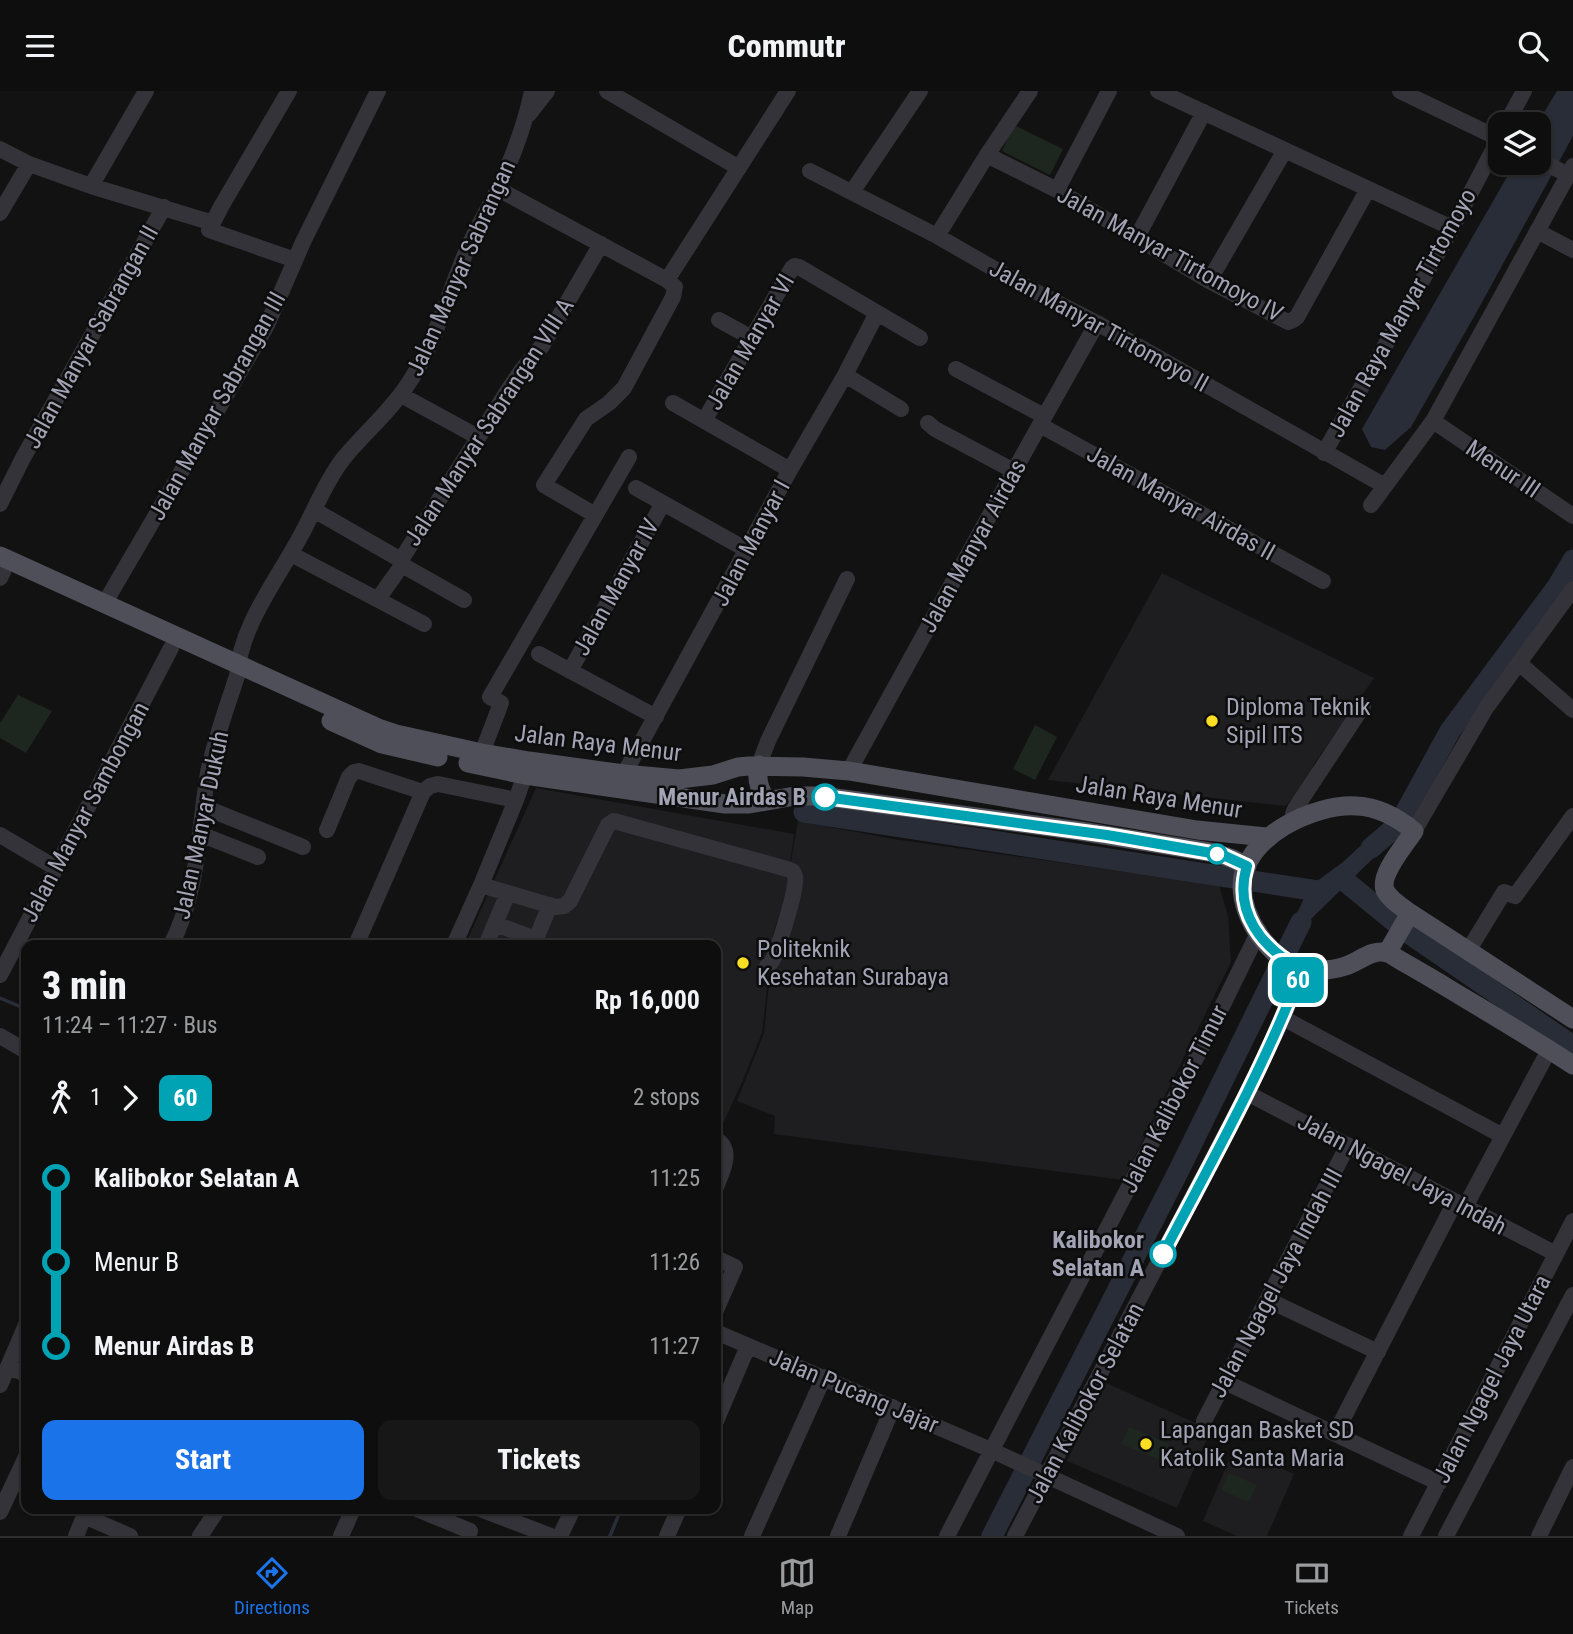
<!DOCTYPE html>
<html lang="en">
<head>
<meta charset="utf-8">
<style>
	:root { --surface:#0e0e0e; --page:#171717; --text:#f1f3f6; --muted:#9b9c9e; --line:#2e2e2e; --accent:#1a73e8 }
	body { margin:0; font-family:"Roboto Condensed",sans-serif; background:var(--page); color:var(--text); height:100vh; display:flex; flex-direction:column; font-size:26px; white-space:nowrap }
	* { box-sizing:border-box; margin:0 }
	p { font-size:23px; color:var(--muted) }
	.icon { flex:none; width:38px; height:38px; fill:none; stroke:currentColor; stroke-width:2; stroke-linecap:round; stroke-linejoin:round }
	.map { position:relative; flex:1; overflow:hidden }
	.sheet { position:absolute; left:21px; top:849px; width:700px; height:574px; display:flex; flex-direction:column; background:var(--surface); border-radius:14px; box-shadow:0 2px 5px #0004,0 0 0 2px var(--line) }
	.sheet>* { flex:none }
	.badge { padding:0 14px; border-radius:10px; font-size:24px; line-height:46px }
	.fabs { position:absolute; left:1488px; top:21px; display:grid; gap:14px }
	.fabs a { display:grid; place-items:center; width:63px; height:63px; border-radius:14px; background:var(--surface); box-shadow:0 2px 5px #0004,0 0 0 2px var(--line); font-size:35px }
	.map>.badge { position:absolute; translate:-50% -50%; box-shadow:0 0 0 4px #fff }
	.legs { display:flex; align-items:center; gap:10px; height:77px; padding:0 21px; font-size:23px }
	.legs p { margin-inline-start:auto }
	.summary { display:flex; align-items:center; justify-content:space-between; height:119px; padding:0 21px }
	h1 { font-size:38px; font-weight:800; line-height:52px }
	.button { display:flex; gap:14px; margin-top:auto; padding:14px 21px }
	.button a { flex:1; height:80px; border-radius:14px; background:var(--accent); color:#fff; font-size:28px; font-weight:800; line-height:80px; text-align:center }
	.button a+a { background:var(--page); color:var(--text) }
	ul { padding:0 21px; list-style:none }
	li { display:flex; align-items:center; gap:24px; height:84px; font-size:26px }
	li i { display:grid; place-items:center; width:10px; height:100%; margin:0 9px; background:currentColor }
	li i::after { content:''; width:18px; height:18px; margin:-9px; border:5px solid; border-radius:50%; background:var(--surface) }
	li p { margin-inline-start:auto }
	li:first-child i { background:linear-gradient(#0000 50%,currentColor 0) }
	li:last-child i { background:linear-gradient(currentColor 50%,#0000 0) }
	header { display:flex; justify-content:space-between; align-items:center; height:91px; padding:0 21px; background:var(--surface); font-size:32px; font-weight:800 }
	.tab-bar { display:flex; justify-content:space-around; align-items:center; height:98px; border-top:2px solid var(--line); background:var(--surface); font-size:19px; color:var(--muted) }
	.tab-bar a { display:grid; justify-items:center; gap:4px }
	.tab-bar .active { color:var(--accent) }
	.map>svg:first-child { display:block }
</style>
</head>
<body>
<header><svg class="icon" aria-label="menu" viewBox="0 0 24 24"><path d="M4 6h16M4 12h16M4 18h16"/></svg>Commutr<svg class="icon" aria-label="search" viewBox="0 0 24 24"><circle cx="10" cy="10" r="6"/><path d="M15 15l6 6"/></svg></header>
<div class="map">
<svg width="1573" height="1445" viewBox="0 0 1573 1445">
	<rect width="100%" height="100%" fill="#121213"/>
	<!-- built -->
	<path fill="#1e1e20" d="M1162,482l212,105 -61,87 -6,21 -22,20 -237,-26z
		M536,697l258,46 -7,50 11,-63 95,18 326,46 9,31 3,46 -108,218 -349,-46 1,-18 -38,-15 27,-68 10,-99 6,-21 -7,21 -11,99 -19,47 -23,50 -4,-2v-183h-251z
		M1104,1291l107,48 -34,78 -110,-47z
		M1235,1355l59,28 -27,62h-30l-34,-15z"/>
	<!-- green -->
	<path fill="#1e2620" d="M1014,34l49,24 -13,26 -48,-24z
		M18,604l34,16 -26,42 -26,-15v-15z
		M1035,634l22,12 -22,43 -22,-11z
		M1129,1336l41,17 -7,17 -42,-17z
		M1229,1382l28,12 -8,17 -28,-12z"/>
	<!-- water -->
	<path fill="#282d38" d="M1557,0h16v45l-98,179 -64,112 -26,23 -14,-3 -9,-18 153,-266h23l-1,-39z
		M1385,732l12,12 -87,85 -14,30 -13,-6 23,-50 11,-13 26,-19z"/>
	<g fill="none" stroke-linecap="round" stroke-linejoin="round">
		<!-- stream -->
		<path stroke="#282d38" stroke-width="3.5" d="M0,907l26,11
			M22,1361l4,-10
			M610,1445l11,-27"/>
		<!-- river -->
		<path stroke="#282d38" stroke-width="21" d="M804,721l520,80
			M1371,757l28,-24 51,-93 107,-144 16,-27
			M1340,786l55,45
			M1410,843l163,112
			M992,1445l186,-364 123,-250"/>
		<!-- minor -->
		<path stroke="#333339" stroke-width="16" d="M289,0l-67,114 -13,25 86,30
			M607,0l132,77
			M1158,0l294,137
			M1400,0l100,48
			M529,23l18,-23
			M1506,33l18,-33
			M0,58l29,15 62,22 122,37
			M987,64l70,35 152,91 79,41 5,-2 4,-3 71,-128
			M1538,68l30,16
			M810,80l127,65 80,46 80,41 288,163
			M91,95l55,-95
			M498,98l169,91 8,7 -2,10 -49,91 -15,15 -23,16 -42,66 51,30
			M1057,99l52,-99
			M852,101l68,-101
			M0,122l29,-49
			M1537,140l36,19
			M937,145l50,-81 43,-64
			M1137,146l67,-125
			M667,189l121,-189
			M1209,190l76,-131
			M719,229l33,18
			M956,278l88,47
			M845,284l56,34
			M401,304l77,42
			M673,312l117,67
			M704,330l88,-153 3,-2 4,1 121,71
			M1433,330l140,95
			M928,332l7,6 79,42
			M1040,334l283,156
			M1324,362l128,-225 48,-91
			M636,397l111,62
			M0,413l23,-46 141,-251
			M1371,414l62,-84 140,-255
			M314,419l87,50
			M291,463l133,70
			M402,474l62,35
			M0,487l3,-6
			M378,508l24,-34 -1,-5 109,-173 11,-16 21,-25 59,-102
			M106,514l4,-11 157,-269 36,-83 75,-151
			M539,563l117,63
			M1519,572l54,47
			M570,580l93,-168
			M482,662l19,-50 -11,-6 139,-240
			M759,674l9,-24 79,-162
			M849,680l165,-300 83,-148
			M624,683l166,-304 55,-95 32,-62
			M204,716l99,40
			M1294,730l-1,-7 2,-5 68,-103
			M327,739l22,-53 5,-5 5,-1 64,21
			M1414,740l72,-123 87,-119
			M200,743l58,23
			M0,744l56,33
			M481,794l27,8 -22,52
			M508,802l47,14 9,-1 6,-5 38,-76 6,-4 173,48c5,2 6,1 8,7 3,11 -16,69 -21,81 -3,6 -2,5 -7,9
			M495,833l41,15 14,-34
			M171,854c28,-55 27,-113 37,-172 6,-31 19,-66 29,-97 3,-50 40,-96 63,-139 14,-25 25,-55 43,-78 20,-25 45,-45 63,-72 28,-40 41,-90 60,-135 9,-21 21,-41 31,-61 15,-32 28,-66 35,-100
			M356,854l67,-153 7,-6 8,-2 78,16
			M454,854l27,-60 35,-85 12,-34
			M1468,860l36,-59 11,4 58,-80
			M0,884l171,-327
			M1283,927l220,118
			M0,945l26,15
			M1247,1002l309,161
			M716,1048c18,11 6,33 0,48
			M1465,1116l84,-157
			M716,1167l19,9 -19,43
			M1268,1209l110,52
			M716,1241l275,118 186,86
			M8,1276l18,7
			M1225,1291l214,101
			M0,1294l26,-60
			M716,1330l32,-75
			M1204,1330l144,-276
			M1335,1343l120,-232
			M417,1418l53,22
			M480,1418l71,27
			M0,1421l26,-55
			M84,1425l46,20
			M76,1445l11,-27
			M200,1445l18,-27
			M341,1445l12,-27
			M560,1445l13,-27
			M667,1445l12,-27
			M752,1445l72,-159
			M838,1445l55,-129
			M947,1445l263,-505 48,-98
			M1015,1445l232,-443 36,-75 19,-49
			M1411,1445l162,-315
			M1446,1445l127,-241
			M1539,1445l34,-69"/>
		<!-- major -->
		<path stroke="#4e4f58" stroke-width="19" d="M0,465l378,172 18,6 86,19 47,8 95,13 55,5 34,-4 25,-8 11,-1 54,1 46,4 348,59 69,7
			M331,630l51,23 56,13
			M468,672l57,12 200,29h24l46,-8h26l259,35 135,22 18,6 14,7
			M759,674c-3,13 -1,24 8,35
			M1387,862l23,-40
			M1573,928l-163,-106c-8,-6 -21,-14 -25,-23 -6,-16 21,-46 29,-59 -16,-13 -35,-24 -57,-25 -42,-3 -115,31 -115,80 1,35 27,70 58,83 9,3 33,1 42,-2 15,-3 29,-19 45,-14 6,2 12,7 18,10 14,8 28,16 41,24 43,26 86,51 127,78"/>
	</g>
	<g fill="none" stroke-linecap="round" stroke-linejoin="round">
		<defs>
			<path id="line-1" d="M825,706l282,38 116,20 24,11c-14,46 15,83 55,103 -38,99 -90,192 -139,285"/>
		</defs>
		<!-- line-1 casing -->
		<use href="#line-1" stroke="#fff" stroke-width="16"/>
		<!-- line-1 -->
		<use href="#line-1" stroke="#00a3b4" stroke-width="10"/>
	</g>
	<!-- markers -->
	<g fill="#fade23" stroke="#0d0d0e" stroke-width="2.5">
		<circle cx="1212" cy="630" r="7"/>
		<circle cx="743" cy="872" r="7"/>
		<circle cx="1146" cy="1353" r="7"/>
	</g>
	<g fill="#fff" stroke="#00a3b4" stroke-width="3.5">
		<circle cx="825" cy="706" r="12"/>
		<circle cx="1217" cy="763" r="9"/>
		<circle cx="1163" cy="1163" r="12"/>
	</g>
	<g text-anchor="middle" stroke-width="5" stroke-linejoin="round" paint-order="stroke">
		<!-- street labels -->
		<g font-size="24" fill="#a2a4b5" stroke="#0d0d0e">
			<text transform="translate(1170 163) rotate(29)" y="8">Jalan Manyar Tirtomoyo IV</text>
			<text transform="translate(461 177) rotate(-66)" y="8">Jalan Manyar Sabrangan</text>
			<text transform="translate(1402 222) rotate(-61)" y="8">Jalan Raya Manyar Tirtomoyo</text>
			<text transform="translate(1099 235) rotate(29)" y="8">Jalan Manyar Tirtomoyo II</text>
			<text transform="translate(91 246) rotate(-61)" y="8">Jalan Manyar Sabrangan II</text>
			<text transform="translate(750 251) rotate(-60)" y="8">Jalan Manyar VI</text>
			<text transform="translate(217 315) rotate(-61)" y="8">Jalan Manyar Sabrangan III</text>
			<text transform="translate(489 331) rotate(-57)" y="8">Jalan Manyar Sabrangan VIII A</text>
			<text transform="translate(1503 378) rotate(34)" y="8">Menur III</text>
			<text transform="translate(1181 412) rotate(29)" y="8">Jalan Manyar Airdas II</text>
			<text transform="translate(751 452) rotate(-62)" y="8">Jalan Manyar I</text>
			<text transform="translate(973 455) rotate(-61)" y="8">Jalan Manyar Airdas</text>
			<text transform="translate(616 496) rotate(-61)" y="8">Jalan Manyar IV</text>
			<text transform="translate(598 652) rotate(7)" y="8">Jalan Raya Menur</text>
			<text transform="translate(1159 706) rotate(9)" y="8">Jalan Raya Menur</text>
			<text transform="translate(85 721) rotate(-62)" y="8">Jalan Manyar Sambongan</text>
			<text transform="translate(201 734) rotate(-78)" y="8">Jalan Manyar Dukuh</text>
			<text transform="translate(1174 1008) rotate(-63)" y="8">Jalan Kalibokor Timur</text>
			<text transform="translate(1402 1083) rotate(28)" y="8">Jalan Ngagel Jaya Indah</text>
			<text transform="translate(1276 1192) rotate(-62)" y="8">Jalan Ngagel Jaya Indah III</text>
			<text transform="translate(1492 1288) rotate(-63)" y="8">Jalan Ngagel Jaya Utara</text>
			<text transform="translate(854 1300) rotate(23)" y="8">Jalan Pucang Jajar</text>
			<text transform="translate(1085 1312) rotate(-62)" y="8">Jalan Kalibokor Selatan</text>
		</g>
		<!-- poi labels -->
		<g font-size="24" fill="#a2a4b5" stroke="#0d0d0e" text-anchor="start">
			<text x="1226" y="624">Diploma Teknik<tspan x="1226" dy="28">Sipil ITS</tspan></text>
			<text x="757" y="866">Politeknik<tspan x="757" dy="28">Kesehatan Surabaya</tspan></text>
			<text x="1160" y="1347">Lapangan Basket SD<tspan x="1160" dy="28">Katolik Santa Maria</tspan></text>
		</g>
		<!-- stop labels -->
		<g font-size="24" font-weight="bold" fill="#a2a4b5" stroke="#0d0d0e" text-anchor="end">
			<text x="806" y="714">Menur Airdas B</text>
			<text x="1144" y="1157">Kalibokor<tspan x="1144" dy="28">Selatan A</tspan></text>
		</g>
	</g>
</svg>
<div class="fabs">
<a><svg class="icon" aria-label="layers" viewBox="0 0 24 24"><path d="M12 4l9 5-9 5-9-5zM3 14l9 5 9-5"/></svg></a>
</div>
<b class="badge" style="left:1298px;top:889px;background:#00a3b4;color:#fff">60</b>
<section class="sheet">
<div class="summary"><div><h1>3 min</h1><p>11:24 – 11:27 · Bus</p></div><b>Rp 16,000</b></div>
<div class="legs"><svg class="icon" aria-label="walk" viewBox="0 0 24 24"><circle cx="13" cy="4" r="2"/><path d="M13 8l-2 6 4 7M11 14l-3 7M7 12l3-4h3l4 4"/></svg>1<svg class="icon" aria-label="forward" viewBox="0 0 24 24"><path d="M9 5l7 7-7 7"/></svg><b class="badge" style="background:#00a3b4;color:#fff">60</b><p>2 stops</p></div>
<ul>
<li><i style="color:#00a3b4"></i><b>Kalibokor Selatan A</b><p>11:25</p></li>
<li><i style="color:#00a3b4"></i><span>Menur B</span><p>11:26</p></li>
<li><i style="color:#00a3b4"></i><b>Menur Airdas B</b><p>11:27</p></li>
</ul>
<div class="button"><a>Start</a><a>Tickets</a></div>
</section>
</div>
<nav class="tab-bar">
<a class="active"><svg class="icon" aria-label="directions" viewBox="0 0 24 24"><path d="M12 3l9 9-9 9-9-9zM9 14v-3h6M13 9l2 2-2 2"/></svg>Directions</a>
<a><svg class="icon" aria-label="map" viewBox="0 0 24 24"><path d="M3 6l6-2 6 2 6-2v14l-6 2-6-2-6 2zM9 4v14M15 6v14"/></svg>Map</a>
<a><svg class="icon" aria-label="tickets" viewBox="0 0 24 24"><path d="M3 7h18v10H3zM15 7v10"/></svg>Tickets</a>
</nav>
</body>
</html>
